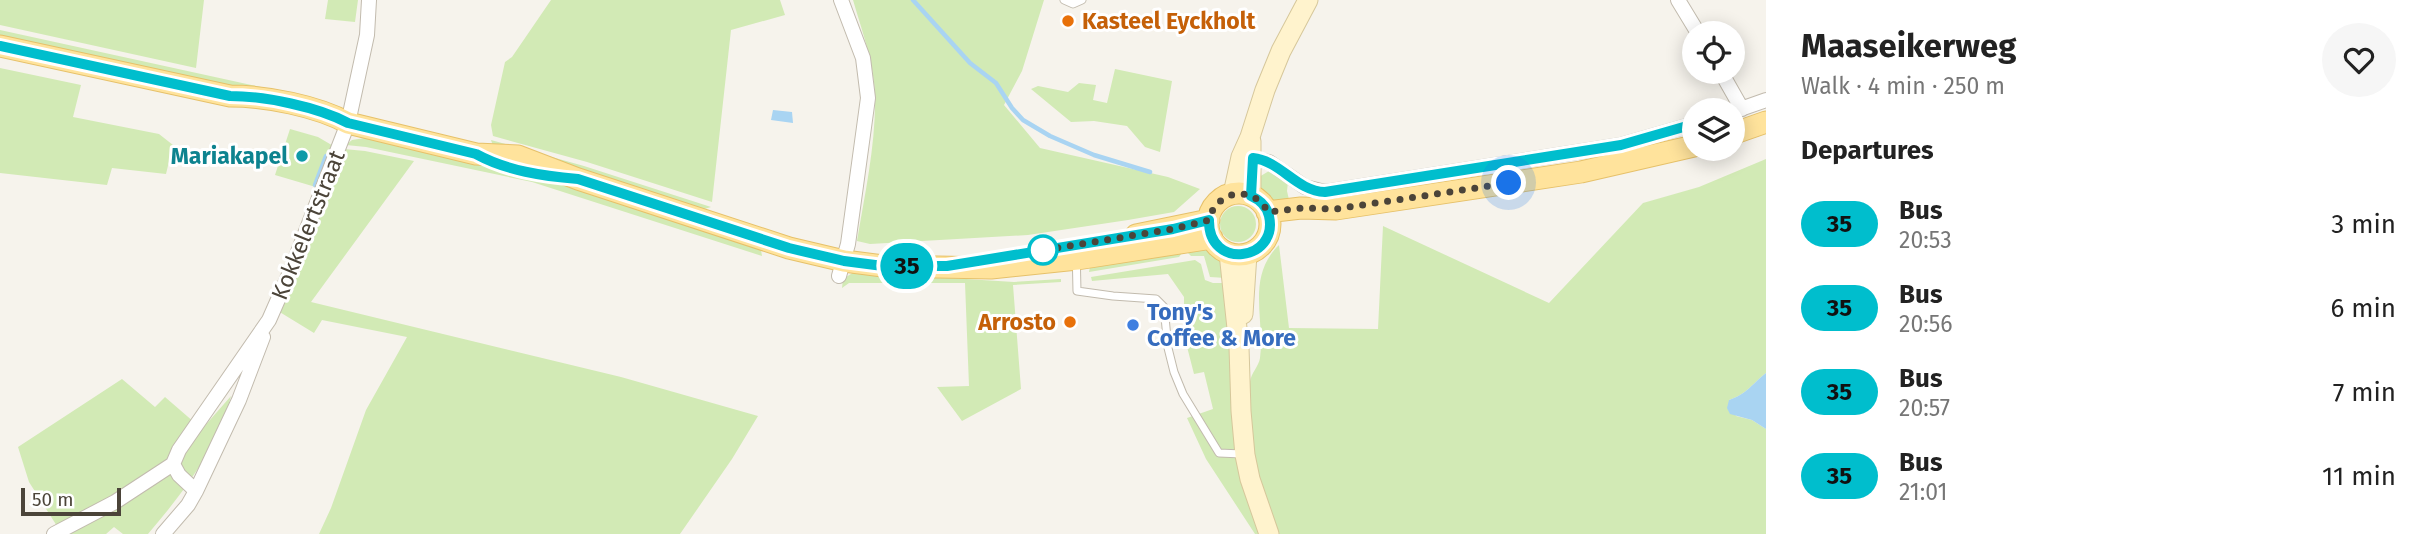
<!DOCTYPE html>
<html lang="en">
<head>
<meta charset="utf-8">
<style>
	:root { --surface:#fff; --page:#f6f6f6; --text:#222; --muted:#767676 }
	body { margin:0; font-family:"Fira Sans",sans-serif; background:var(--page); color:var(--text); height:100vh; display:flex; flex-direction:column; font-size:26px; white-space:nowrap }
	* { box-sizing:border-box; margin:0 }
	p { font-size:23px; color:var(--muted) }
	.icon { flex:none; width:38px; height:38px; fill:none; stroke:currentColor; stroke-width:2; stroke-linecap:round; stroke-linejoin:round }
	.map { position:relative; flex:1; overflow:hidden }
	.details { display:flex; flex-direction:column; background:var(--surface); width:665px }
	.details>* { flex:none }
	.badge { padding:0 14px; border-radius:23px; font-size:24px; line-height:46px }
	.fabs { position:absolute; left:1682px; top:21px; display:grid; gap:14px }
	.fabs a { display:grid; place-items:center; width:63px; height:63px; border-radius:50%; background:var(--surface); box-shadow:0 4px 18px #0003; font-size:35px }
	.scale { position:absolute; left:21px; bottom:18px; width:100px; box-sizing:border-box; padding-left:7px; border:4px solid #4b4439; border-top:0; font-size:19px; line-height:24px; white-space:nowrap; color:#4b4439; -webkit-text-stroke:5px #fff; paint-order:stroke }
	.you { position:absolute; width:35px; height:35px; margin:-18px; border:5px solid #fff; border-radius:50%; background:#1a73e8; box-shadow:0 0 0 10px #1a73e833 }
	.map>.badge { position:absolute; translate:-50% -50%; box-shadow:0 0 0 4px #fff }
	h2 { padding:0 35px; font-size:26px; line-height:63px }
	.round { display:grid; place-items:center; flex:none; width:74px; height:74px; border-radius:37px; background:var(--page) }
	.summary { display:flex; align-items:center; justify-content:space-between; height:119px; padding:0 35px }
	h1 { font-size:33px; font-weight:700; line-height:52px }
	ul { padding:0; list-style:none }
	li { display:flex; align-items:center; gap:21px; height:84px; padding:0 35px }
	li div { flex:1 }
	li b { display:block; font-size:26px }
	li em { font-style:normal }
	li .badge { min-width:77px; font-weight:700; text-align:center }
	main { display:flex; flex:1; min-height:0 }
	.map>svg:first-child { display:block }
</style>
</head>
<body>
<main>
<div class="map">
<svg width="1766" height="534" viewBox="0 0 1766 534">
	<rect width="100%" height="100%" fill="#f6f3ec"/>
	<!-- green -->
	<path fill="#d2eab5" d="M0,0h204l-8,68 -196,-43z
		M328,0h30l-3,22 -30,-3z
		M551,0h229l5,15 -54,15 -19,172 -125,-40 -94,-26 -2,-11 14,-63 7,-5z
		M853,0h191l-22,71 -18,34 36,43 128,29 32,12 -26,23 -46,8 -100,15 -158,9 -13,-3c8,-48 19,-97 18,-146 -1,-32 -13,-64 -22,-95z
		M0,30l306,67 -1,5 -305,-64z
		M0,68l81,17 -8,32 86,17 14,11 -7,29 -54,-6 -5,17 -107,-12z
		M1115,69l57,12 -12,71 -15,-5 -18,-21 -33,-5 -23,1 -40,-33 7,-3 30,6 11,-9 17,2 -3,15 14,3z
		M290,129l28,8 17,10 -16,41 -44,-13z
		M365,138l190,44 206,68 1,6 -230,-74 -166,-35 -20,-2 6,-5z
		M491,140l93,26 127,41 -10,3 -208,-64z
		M344,149l21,2 49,10 -103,141 310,75 137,39 -26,43 -52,75h-361l12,-26 35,-98 41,-73 -85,-17 -8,13 -36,-22z
		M1766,159v214c-14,11 -19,21 -37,27l7,16 16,4 14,9v105h-490c-15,-46 -33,-103 -26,-152 1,-9 9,-16 10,-24 5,-40 -14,-81 19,-113l10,83 89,1 5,-103 166,77 94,-100 56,-16z
		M1269,171l8,2 11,9 -1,9 3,13c-17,2 -36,-6 -31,-27z
		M1220 224a18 18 0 1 1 36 0a18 18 0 1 1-36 0Z
		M1193,245l18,5 15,20v8l-16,-1 -6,-21h-13l-4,-4z
		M1182,253l-3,4 -90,15 1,-5z
		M1195,260l6,4 4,16 8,3h14l34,251h-6l-49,-75 -19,-41 26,-9 -9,-37 -10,2 -10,-39v-38l-16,-23 -76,7 -1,-4z
		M854,272l160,10 47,-3v3l-48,3 8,104 -59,32 -25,-34 32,-1 -4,-103h-116l-7,5 1,-9z
		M122,379l33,28 10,-10 37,32 29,-33c-14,53 -48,97 -83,138h-25l-9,-7 -8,7h-44l-33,-52 -11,-35z"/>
	<!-- water -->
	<path fill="#a9d4f2" d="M773,110l19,2 1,11 -22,-3z
		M1766,373v56l-14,-9 -22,-6 -3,-6 2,-8c18,-6 23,-16 37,-27z"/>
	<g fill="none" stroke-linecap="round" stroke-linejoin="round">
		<!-- stream -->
		<path stroke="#a9d4f2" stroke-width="4.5" d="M913,0l57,63 26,20 16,25 11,12 27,16 44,19 56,17
			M315,185l11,-29"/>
		<defs>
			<path id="lane" d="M1064,0l9,4 9,-4
				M1076,246l1,45 36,5 43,3 8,8 4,41 6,24 9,22 36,59 23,1"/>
			<path id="street" d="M1678,0l20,33
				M1721,72l21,37
				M1732,112l34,-12
				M1242,157l27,5 36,25 20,5 296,-47 73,-21
				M839,276l9,-32 20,-146 -5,-40 -22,-58
				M173,464l6,11 17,16
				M54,534l61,-32 58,-38 6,-14 90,-130 22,-50 57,-147 19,-88 2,-35
				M163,534l25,-29 8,-14 43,-91 24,-63"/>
			<path id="secondary" d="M1251,141v55
				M1233,194l8,-37 9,-20 15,-47 16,-39 27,-51
				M1229,253l10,94 2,64 4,44 5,24 19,55
				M1243,314l4,-60"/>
			<path id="primary" d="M0,46l230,50c36,0 87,10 118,27l128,31 42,2 60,23 211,69 55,13 39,5 108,2 86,-9 135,-21
				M1732,134l34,-12
				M1208 224a31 31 0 1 1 62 0a31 31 0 1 1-62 0Z
				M1267,212l34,-4 35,1 245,-37 113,-26
				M1136,235l73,-15"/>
		</defs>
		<!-- lane casing -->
		<use href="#lane" stroke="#c2bbae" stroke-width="9"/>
		<!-- street casing -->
		<use href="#street" stroke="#c2bbae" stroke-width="16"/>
		<!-- secondary casing -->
		<use href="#secondary" stroke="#d6c79b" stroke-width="21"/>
		<!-- primary casing -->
		<use href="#primary" stroke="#e6c16a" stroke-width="23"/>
		<!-- lane -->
		<use href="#lane" stroke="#fff" stroke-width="7"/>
		<!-- street -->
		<use href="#street" stroke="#fff" stroke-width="14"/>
		<!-- secondary -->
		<use href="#secondary" stroke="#fff3cd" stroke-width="19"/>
		<!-- primary -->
		<use href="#primary" stroke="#ffe39c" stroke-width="21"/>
	</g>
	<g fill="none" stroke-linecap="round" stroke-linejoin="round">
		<defs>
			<path id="line" d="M0,46l230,50c35,0 88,11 118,27l128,31c31,17 67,22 102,25l211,69 55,13 39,5h64l226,-37 36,-9c-1,51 70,41 60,-4 -2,-9 -9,-16 -18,-20l2,-38c28,3 43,33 72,34l296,-47 73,-21"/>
		</defs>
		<!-- line casing -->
		<use href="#line" stroke="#fff" stroke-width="16"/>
		<!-- line -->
		<use href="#line" stroke="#00becd" stroke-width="10"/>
		<!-- walk -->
		<path stroke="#4b4439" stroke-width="7" stroke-dasharray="0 12.6" d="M1043,250l-5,1 135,-22 36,-9c7,-30 44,-36 59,-8l33,-4 35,1 173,-26"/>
	</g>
	<!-- markers -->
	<g fill="#e8710a" stroke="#fff" stroke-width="2.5">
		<circle cx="1068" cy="21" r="7"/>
		<circle cx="1070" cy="322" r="7"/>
	</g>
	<circle fill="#0f9aa8" stroke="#fff" stroke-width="2.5" cx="302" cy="156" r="7"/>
	<circle fill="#fff" stroke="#00becd" stroke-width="3.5" cx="1043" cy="250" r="14"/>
	<circle fill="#3f7fe0" stroke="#fff" stroke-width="2.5" cx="1133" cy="325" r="7"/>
	<g text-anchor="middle" stroke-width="6" stroke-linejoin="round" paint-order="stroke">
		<!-- food labels -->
		<g font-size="23" font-weight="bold" fill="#c56008" stroke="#fff" text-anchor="start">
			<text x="1082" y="29">Kasteel Eyckholt</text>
			<text x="1056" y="330" text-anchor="end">Arrosto</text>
		</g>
		<!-- culture labels -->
		<g font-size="23" font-weight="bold" fill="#0d838f" stroke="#fff" text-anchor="end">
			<text x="288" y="164">Mariakapel</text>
		</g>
		<!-- street labels -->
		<g font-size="23" fill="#4b4439" stroke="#fff">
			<text transform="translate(308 225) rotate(-68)" y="8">Kokkelertstraat</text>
		</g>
		<!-- shop labels -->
		<g font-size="23" font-weight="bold" fill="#366cbe" stroke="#fff" text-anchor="start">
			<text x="1147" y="320">Tony's<tspan x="1147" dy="26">Coffee &amp; More</tspan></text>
		</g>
	</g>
</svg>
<div class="fabs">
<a><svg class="icon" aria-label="locate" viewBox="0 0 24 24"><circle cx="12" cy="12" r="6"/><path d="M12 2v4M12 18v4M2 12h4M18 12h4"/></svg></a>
<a><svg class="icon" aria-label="layers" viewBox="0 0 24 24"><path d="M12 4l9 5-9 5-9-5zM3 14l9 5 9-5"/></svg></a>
</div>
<div class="scale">50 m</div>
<div class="you" style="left:1509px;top:183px"></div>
<b class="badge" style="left:907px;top:266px;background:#00becd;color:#111">35</b>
</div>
<section class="details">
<div class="summary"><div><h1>Maaseikerweg</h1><p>Walk · 4 min · 250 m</p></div><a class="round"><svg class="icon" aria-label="heart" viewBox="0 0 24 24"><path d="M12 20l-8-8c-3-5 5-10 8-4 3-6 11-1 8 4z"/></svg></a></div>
<h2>Departures</h2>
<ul>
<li><span class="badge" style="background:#00becd;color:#111">35</span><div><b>Bus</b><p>20:53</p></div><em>3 min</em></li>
<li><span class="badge" style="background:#00becd;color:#111">35</span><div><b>Bus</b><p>20:56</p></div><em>6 min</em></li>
<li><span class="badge" style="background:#00becd;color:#111">35</span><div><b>Bus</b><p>20:57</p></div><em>7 min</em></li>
<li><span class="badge" style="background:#00becd;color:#111">35</span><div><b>Bus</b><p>21:01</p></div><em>11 min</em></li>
</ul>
</section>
</main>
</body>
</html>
